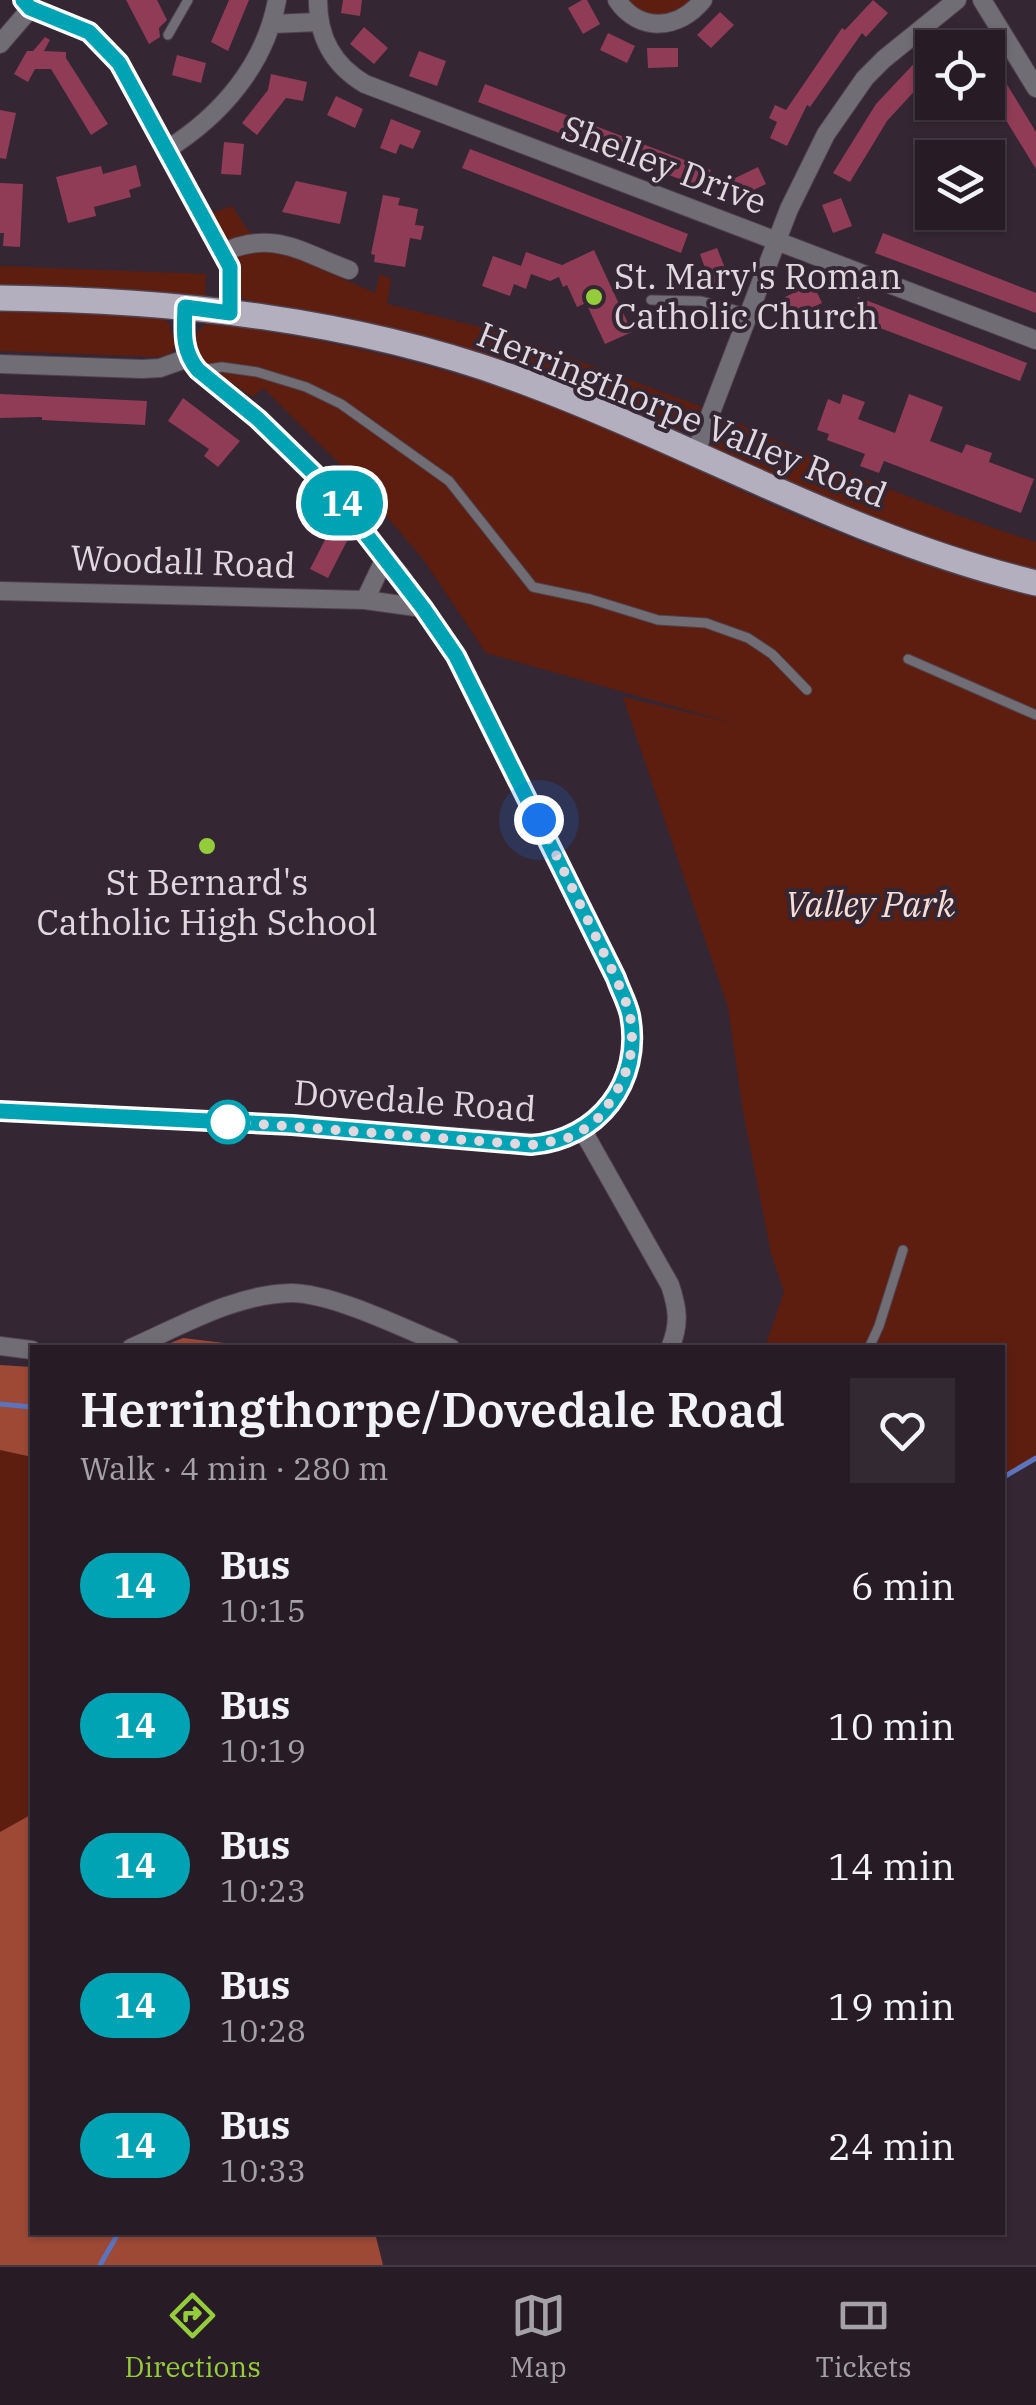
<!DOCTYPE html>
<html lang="en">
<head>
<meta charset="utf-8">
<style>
	:root { --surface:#271c26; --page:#332932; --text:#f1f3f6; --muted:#a4a1a7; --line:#433a43; --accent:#94cc3c }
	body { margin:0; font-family:"IBM Plex Serif",serif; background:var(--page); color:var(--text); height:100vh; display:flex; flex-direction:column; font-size:38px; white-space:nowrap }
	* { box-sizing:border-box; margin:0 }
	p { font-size:32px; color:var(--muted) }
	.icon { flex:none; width:55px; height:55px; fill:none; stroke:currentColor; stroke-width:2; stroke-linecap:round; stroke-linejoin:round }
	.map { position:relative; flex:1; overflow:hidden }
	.details { position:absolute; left:30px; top:1345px; width:975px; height:890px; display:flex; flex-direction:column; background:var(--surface); border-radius:0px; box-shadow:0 2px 8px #0004,0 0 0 2px var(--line) }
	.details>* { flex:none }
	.badge { padding:0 20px; border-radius:32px; font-size:35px; line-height:65px }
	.buttons { position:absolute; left:915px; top:30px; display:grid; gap:20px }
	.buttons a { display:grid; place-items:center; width:90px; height:90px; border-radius:0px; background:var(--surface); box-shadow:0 2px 8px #0004,0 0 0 2px var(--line); font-size:50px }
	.you { position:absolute; width:50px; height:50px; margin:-25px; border:8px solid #fff; border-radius:50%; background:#1a73e8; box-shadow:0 0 0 15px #1a73e833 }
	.map>.badge { position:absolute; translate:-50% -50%; box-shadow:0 0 0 5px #fff }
	.round { display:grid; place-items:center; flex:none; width:105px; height:105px; border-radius:0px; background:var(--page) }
	.summary { display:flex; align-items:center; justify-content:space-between; height:170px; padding:0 50px }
	h1 { font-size:48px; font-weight:600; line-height:75px }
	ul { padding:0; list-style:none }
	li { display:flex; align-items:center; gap:30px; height:140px; padding:0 50px }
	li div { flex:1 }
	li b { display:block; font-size:38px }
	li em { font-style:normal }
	li .badge { min-width:110px; font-weight:700; text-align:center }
	.dock { display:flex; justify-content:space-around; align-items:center; height:140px; border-top:2px solid var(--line); background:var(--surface); font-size:28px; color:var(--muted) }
	.dock a { display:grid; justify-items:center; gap:5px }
	.dock .on { color:var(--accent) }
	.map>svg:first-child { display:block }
</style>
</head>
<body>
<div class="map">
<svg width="1036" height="2265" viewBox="0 0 1036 2265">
	<rect width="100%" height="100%" fill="#342632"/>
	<!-- green -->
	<path fill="#5e1e0f" d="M627,0h66c-20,23 -45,19 -66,0z
		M232,206l15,23 22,17 106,47 5,-19 11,5 -4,25 97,24 52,17 166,62 -6,16 -8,7 -17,-1 -85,-39 -109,-37 -234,-54 -5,-6 -1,-30 -27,-49z
		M0,266l206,8 -1,24 -89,-8 -116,-3z
		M0,311l157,5 11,6 8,24 -7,9 -14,2 -155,-6z
		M209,323c131,17 260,48 382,98 77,32 151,73 228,104 70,29 144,55 217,72v861l-33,20 -1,-130 -237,-1 19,-55 -13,-39 -28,-142 -15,-104 -105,-310 113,27 -250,-71 -63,-94 -69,-81 -91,-90 -10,9 -53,-35 -6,-8c-2,-14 2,-25 15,-31z
		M722,416c103,47 206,92 314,126v30c-112,-26 -218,-76 -323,-121 -7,-16 -1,-23 9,-35z
		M32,1367v447l-32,18v-430z"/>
	<!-- forest -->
	<path fill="#9d4936" d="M183,1338l75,9h-98z
		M0,1365l32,2v90l-32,-7z
		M32,1814v418l343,1 8,32h-383v-433z"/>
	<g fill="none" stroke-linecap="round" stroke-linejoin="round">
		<!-- stream -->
		<path stroke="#5c74bd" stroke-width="5" d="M0,1404l32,3
			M1002,1478l34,-20
			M100,2265l19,-33"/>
	</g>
	<!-- building -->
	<path fill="#903c56" d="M126,0h31l10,20 -8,8 1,9 -11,7z
		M229,0h20l-21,51 -17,-9z
		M343,0h19l-2,16 -19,-3z
		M582,0h5l13,24 -17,10 -15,-26z
		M873,0l15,13 -22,24 -4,-4 -52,74 -3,-2 -20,41 -17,-8 7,-16 -8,-4 6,-13 11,5 56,-82 3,2z
		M720,12l14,13 -23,23 -14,-13z
		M364,27l24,21 -14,16 -24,-20z
		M608,33l27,13 -8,17 -27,-13z
		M45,37l5,3 -6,11 22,1v6l42,66 -17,11 -40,-66h-16l-7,13 -14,-8 13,-23h6z
		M647,48h31v19l-30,1z
		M419,51l27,10 -9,25 -28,-10z
		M177,55l29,8 -5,20 -29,-8z
		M922,55l10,10v7l-45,49 -37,61 -17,-9 43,-69z
		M271,74l36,8 -4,19 -17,-3 -29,37 -15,-12 26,-33z
		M1003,78l33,54v37l-48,-78v-4z
		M485,84l226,86 -8,18 -225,-86z
		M336,96l27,13 -8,19 -28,-13z
		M0,110l16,3 -10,46 -6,-1z
		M391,119l30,12 -8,18 -13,-5 -4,10 -16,-6z
		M224,142l20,2 -3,31 -20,-1z
		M470,149l218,85 -7,19 -219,-85z
		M136,165l5,21 -12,4 2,7 -37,10 2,9 -28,7 -12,-46 45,-11 2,8z
		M758,167l8,17 -27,13 -8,-17z
		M296,181l51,11 -7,32 -58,-12z
		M0,183l23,1 -3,63 -17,-1 1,-13h-4z
		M383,195l17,3 -2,7 20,4 -3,16 9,1 -3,14 -11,-2 -5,29 -31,-5 1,-7 -4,-1z
		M841,198l11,28 -19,7 -11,-28z
		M883,233l153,60v20l-161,-60z
		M717,248l12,30 -18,7 -11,-31z
		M594,250l38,82 -27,12 -19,-41 -9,4 -10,-22 -4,2 -4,-10 -9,4 -19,-7 -5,15 -12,-5 -4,12 -28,-10 11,-30 28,10 5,-14 36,13z
		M813,284l9,19 -28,13 -9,-19z
		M858,297l169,66 -7,18 -169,-64z
		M0,394l147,7 -2,24 -103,-5v-3l-42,1z
		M843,394l22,8 -7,17 37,14 14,-39 34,13 -13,34 32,12 4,-9 26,9 -3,9 45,17 -13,34 -137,-52 -5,12 -19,-7 5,-12 -38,-14 2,-6 -12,-4 11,-31 12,5z
		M183,398l57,43 -22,26 -14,-11 5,-7 -41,-28z
		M337,531l12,6 -21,41 -18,-9 17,-33 6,2z"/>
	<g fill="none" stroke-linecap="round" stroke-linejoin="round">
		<defs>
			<path id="service" d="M168,35l20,-35
				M651,300l50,1 49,13
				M201,370l21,-3 35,5 49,15 35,17 108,77 84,106 57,12 68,21 48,3 42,15 24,16 35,36
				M908,659l128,56
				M869,1348l10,-22 24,-76"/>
			<path id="minor" d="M23,0l8,8 58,24 30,31 111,204v46
				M318,0c0,38 15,65 47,84l671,256
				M617,0c22,33 62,30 86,0
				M982,0l54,88
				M272,24l46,-2
				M0,44l31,-36
				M166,150c55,-34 99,-85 111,-150
				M222,253c51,-24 79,-1 127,17
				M0,364l142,5 18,-1 28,-10
				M695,454l94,-245 37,-75 39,-56 19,-19 73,-59
				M0,591l365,9 58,8
				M365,600l20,-42
				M0,1111l292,14 257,19c56,-16 92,-70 81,-129 -3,-12 -10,-25 -14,-37l-160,-321 -56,-82 -65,-81 -77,-75 -60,-48 -10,-13 -3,-11v-40
				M583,1131l87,154c8,24 10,39 0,63
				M0,1346l32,4
				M131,1348c50,-22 104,-54 160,-55 43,0 118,38 160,55"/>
			<path id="primary" d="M0,298c175,2 356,21 522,83 173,64 333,159 514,202"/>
		</defs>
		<!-- service casing -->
		<use href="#service" stroke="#50424e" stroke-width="11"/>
		<!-- minor casing -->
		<use href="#minor" stroke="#50424e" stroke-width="20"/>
		<!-- primary casing -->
		<use href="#primary" stroke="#50424e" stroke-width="28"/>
		<!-- service -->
		<use href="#service" stroke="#706d75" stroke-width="9"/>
		<!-- minor -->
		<use href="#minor" stroke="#706d75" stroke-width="18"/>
		<!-- primary -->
		<use href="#primary" stroke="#b4afbf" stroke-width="25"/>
	</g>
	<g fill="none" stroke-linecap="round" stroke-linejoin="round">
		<defs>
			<path id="line" d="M0,1111l292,14 239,20c67,-5 112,-63 99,-130 -3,-13 -10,-25 -14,-37l-160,-322 -33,-48 -88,-114 -77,-75 -60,-49c-16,-19 -14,-38 -13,-63l45,6v-46l-111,-204 -30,-31 -59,-24 -7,-8"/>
		</defs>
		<!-- line casing -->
		<use href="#line" stroke="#fff" stroke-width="22"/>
		<!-- line -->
		<use href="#line" stroke="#00a3b4" stroke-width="15"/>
		<!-- walk -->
		<path stroke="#e1d8df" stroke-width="10" stroke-dasharray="0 18" d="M228,1122l-9,-1 312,24 35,-6 17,-9 19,-15 20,-33 8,-22 2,-22 -2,-26 -14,-34 -77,-158"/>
	</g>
	<!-- markers -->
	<g fill="#94cc3c" stroke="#342632" stroke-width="4">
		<circle cx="594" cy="297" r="10"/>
		<circle cx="207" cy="846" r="10"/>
	</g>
	<circle fill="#fff" stroke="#00a3b4" stroke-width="5" cx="228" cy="1122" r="20"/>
	<g text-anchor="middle" stroke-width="8" stroke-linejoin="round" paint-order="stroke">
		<!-- street labels -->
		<g font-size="35" fill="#e1d8df" stroke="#342632">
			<text transform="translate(664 165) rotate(21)" y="12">Shelley Drive</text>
			<text transform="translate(682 415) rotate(22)" y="12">Herringthorpe Valley Road</text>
			<text transform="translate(183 562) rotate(2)" y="12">Woodall Road</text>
			<text transform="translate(415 1101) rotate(4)" y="12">Dovedale Road</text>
		</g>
		<!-- poi labels -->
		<g font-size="35" fill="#e1d8df" stroke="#342632" text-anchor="start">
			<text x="614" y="289">St. Mary's Roman<tspan x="614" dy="40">Catholic Church</tspan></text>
			<text x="207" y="895" text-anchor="middle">St Bernard's<tspan x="207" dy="40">Catholic High School</tspan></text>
		</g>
		<!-- park labels -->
		<g font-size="35" font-style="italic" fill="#f6ddd6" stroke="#342632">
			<text x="870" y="917">Valley Park</text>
		</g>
	</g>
</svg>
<div class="buttons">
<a><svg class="icon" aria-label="locate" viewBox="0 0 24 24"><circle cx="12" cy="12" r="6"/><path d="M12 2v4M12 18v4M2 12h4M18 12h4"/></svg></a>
<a><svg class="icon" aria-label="layers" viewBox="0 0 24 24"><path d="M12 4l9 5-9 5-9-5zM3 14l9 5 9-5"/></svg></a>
</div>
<div class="you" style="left:539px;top:820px"></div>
<b class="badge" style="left:342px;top:503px;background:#00a3b4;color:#fff">14</b>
<section class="details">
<div class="summary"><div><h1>Herringthorpe/Dovedale Road</h1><p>Walk · 4 min · 280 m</p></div><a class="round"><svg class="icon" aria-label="heart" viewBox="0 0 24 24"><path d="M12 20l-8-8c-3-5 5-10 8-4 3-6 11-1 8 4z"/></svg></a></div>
<ul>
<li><span class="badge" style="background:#00a3b4;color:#fff">14</span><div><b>Bus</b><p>10:15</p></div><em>6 min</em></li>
<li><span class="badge" style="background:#00a3b4;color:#fff">14</span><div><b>Bus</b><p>10:19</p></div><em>10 min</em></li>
<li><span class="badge" style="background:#00a3b4;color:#fff">14</span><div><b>Bus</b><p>10:23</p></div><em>14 min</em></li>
<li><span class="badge" style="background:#00a3b4;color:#fff">14</span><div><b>Bus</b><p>10:28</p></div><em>19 min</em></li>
<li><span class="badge" style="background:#00a3b4;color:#fff">14</span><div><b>Bus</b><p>10:33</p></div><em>24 min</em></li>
</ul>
</section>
</div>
<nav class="dock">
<a class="on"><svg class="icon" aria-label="directions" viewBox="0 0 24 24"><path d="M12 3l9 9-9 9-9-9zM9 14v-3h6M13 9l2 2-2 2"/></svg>Directions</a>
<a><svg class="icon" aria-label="map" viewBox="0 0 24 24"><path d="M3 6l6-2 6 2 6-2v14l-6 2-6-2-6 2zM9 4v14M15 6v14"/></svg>Map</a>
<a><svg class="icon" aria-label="tickets" viewBox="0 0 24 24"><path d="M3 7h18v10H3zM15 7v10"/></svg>Tickets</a>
</nav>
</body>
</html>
